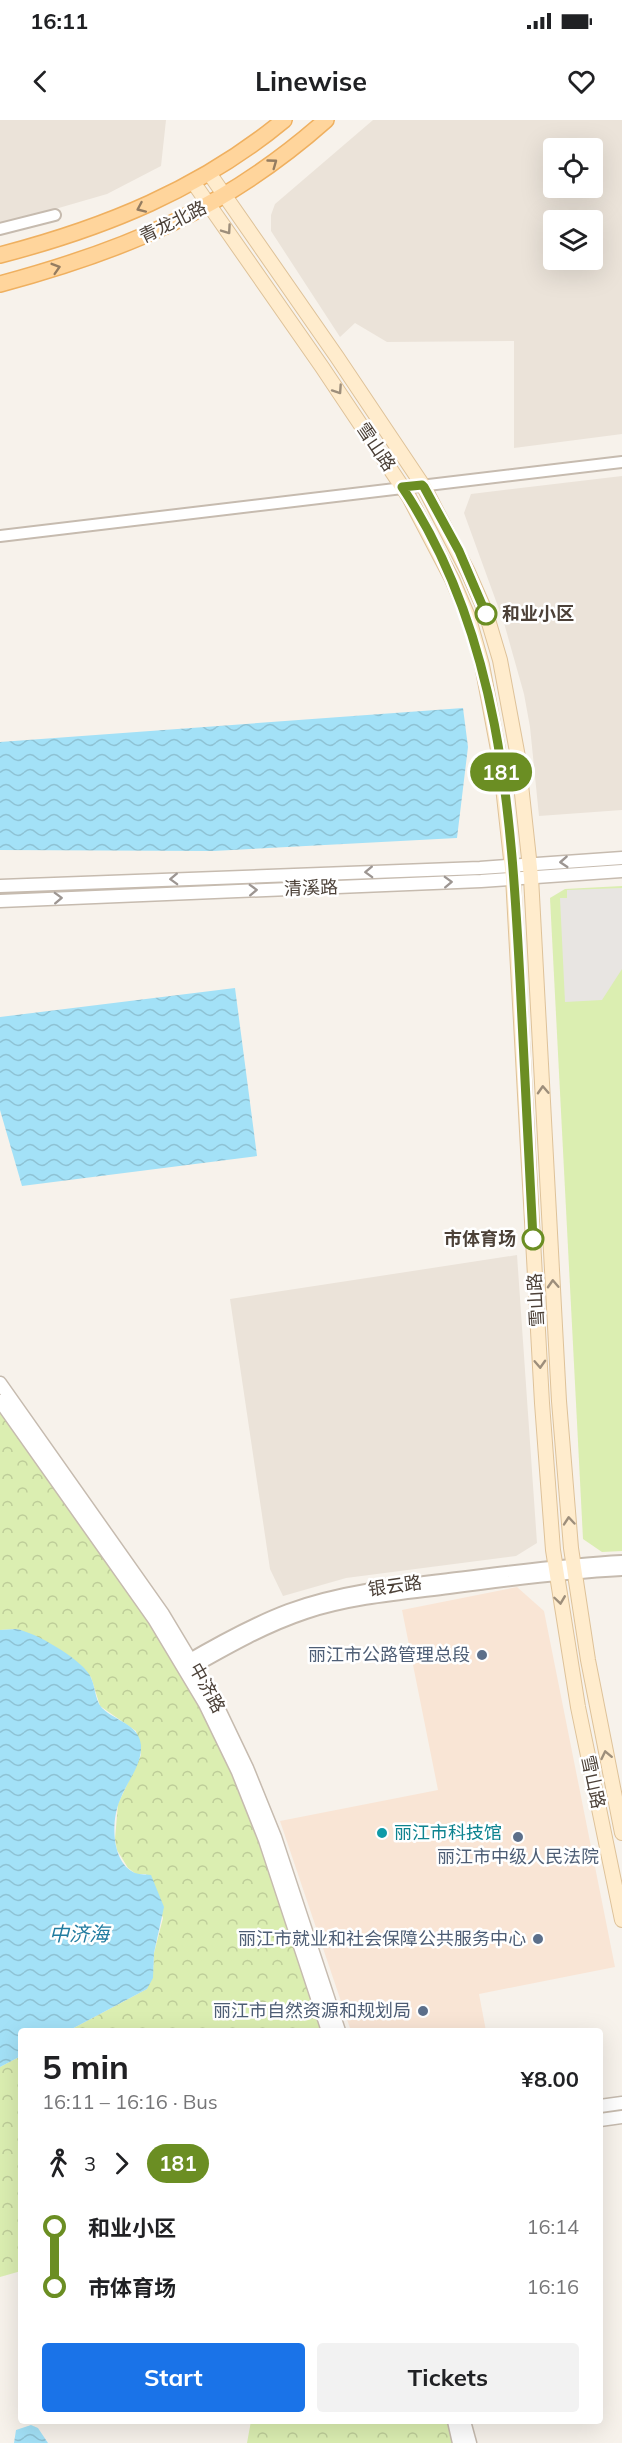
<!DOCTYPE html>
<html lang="en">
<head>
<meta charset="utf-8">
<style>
	:root { --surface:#fff; --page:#f2f2f2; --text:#202124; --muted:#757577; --accent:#1a73e8 }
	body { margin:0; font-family:Mulish,"Noto Sans SC",sans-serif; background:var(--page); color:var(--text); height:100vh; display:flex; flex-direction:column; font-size:22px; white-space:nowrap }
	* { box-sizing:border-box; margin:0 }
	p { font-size:20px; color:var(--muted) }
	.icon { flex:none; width:33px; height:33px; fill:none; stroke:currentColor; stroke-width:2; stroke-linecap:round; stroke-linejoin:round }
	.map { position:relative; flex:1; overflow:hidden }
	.sheet { position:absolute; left:18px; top:1908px; width:585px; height:396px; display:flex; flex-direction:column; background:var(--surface); border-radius:6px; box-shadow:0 6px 24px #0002 }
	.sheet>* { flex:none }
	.badge { padding:0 12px; border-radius:20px; font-size:21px; line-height:39px }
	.controls { position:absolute; left:543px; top:18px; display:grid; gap:12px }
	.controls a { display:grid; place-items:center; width:60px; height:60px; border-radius:6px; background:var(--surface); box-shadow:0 6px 24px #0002; font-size:30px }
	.map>.badge { position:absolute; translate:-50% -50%; box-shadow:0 0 0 3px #fff }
	.legs { display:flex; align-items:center; gap:9px; height:66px; padding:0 24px; font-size:20px }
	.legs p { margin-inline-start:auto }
	.head { display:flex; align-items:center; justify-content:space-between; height:102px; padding:0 24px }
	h1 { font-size:33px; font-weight:700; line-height:45px }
	.action { display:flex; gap:12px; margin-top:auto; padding:12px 24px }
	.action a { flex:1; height:69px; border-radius:6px; background:var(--accent); color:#fff; font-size:24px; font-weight:700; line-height:69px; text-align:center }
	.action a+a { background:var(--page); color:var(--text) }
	ul { padding:0 24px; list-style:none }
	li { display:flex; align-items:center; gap:21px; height:60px; font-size:22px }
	li i { display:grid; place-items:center; width:9px; height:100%; margin:0 8px; background:currentColor }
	li i::after { content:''; width:15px; height:15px; margin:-8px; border:4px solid; border-radius:50%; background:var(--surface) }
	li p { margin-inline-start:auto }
	li:first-child i { background:linear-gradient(#0000 50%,currentColor 0) }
	li:last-child i { background:linear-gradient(currentColor 50%,#0000 0) }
	.status { display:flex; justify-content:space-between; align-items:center; height:42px; padding:0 30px; background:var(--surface); direction:ltr }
	.status svg { height:16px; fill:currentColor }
	header { display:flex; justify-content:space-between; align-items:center; height:78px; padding:0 24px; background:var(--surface); font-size:27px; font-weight:700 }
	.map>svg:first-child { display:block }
</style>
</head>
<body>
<div class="status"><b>16:11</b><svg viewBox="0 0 49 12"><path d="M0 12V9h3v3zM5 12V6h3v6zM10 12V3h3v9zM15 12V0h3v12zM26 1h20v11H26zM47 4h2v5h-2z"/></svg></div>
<header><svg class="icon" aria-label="back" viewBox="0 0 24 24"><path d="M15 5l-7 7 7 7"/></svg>Linewise<svg class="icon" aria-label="heart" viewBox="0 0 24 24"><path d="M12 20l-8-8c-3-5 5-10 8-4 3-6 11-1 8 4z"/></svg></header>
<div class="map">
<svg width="622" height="2323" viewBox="0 0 622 2323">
	<defs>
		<pattern id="forest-crowns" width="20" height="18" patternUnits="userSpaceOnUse" patternTransform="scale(1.5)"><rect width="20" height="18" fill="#dbeeb1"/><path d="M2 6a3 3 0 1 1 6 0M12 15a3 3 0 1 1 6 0" fill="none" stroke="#becd99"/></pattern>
		<pattern id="water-waves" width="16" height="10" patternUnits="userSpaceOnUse" patternTransform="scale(1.5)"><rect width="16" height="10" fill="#a3e1f7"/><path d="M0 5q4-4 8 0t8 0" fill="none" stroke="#8ec2d4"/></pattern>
	</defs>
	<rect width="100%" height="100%" fill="#f7f2eb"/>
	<!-- residential -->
	<path fill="#ebe3d9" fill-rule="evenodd" d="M0,0h166l-5,46 -54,28 -107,31z
		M373,0h249v314l-108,14v-107l-127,1 -32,-19 -15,14 -69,-106v-16l4,-11zM554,28h38v40h-38zM554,100h38v40h-38z
		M622,356v334l-83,6 -9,-89 -6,-33 -20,-71 -40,-110 7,-19z
		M517,1135l20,288 -21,13 -170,22 -63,18 -13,-27 -40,-270z"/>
	<!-- commercial -->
	<path fill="#f9e5d5" d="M517,1467l27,24 71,356 -136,27 7,37h-135l-71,-210 158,-31 -36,-180z"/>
	<!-- green -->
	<path fill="#dbeeb1" d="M622,766v665l-20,1 -19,-13 -33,-641 15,-9z"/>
	<!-- forest -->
	<path fill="url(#forest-crowns)" d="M0,1286l147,209 44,73 60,126 73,217h-256l79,-42 6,-16 1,-20 9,-35 -17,-44h-10l-8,-6 -11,-18 -2,-11 3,-35 23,-49 -5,-24 -36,-25 -9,-29 -75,-48 -16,1z
		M21,1936v215l-21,6v-210z
		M251,2301h198l5,22h-207z"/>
	<!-- parking -->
	<path fill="#e8e5e2" d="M622,768v81l-20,31 -37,2 -5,-104h7v-8z"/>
	<!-- water -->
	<path fill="url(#water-waves)" d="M463,588l5,39 -11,91 -244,13 -213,-1v-108z
		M235,868l22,168 -235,30 -22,-76v-93z
		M16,1509c19,3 63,29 73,45 7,11 5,25 13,34 13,13 37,16 39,37 1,21 -14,36 -21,55 -9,20 -9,60 13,72 5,3 12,2 18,3l13,32 -10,46 -1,25 -6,11 -79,42h-47v25l-21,11v-437z
		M31,2305l7,3 10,15h-34l2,-13z"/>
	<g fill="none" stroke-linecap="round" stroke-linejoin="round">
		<defs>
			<path id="minor" d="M0,109l55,-14
				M0,416l622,-74
				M183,1543c34,-20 68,-39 105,-53 52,-19 107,-25 161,-31 58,-7 115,-15 173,-18
				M187,1551c39,-22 77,-44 119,-58 46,-15 95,-19 143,-25 58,-8 115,-15 173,-18"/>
			<path id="tertiary" d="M0,766l480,-18 142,-10
				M0,781l481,-20 141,-10
				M0,1263l163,231 51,85 33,69 28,69 64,194
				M0,1281l154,218 51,85 33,68 27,68 63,191
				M600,1986l22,-3
				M600,2000l22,-3
				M454,2301l5,22
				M464,2301l6,22"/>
			<path id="secondary" d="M209,53l128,184 87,130 44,85 18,41 14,47 18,97 13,120 28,524 12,147 17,112 34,173
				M193,62l129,185 87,130 43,82 17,40 13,46 18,95 13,117 29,526 11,147 25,157 44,213"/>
			<path id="primary" d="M0,135c104,-27 201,-66 284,-135
				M0,164c127,-34 227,-76 326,-164"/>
		</defs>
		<!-- minor casing -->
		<use href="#minor" stroke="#c6bbaf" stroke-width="14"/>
		<!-- tertiary casing -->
		<use href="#tertiary" stroke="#c6bbaf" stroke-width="15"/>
		<!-- secondary casing -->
		<use href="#secondary" stroke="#dec299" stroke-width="16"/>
		<!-- primary casing -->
		<use href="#primary" stroke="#efb060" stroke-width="18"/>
		<!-- minor -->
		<use href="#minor" stroke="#fff" stroke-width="10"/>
		<!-- tertiary -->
		<use href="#tertiary" stroke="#fff" stroke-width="12"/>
		<!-- secondary -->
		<use href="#secondary" stroke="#ffeccd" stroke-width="14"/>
		<!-- primary -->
		<use href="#primary" stroke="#ffd59c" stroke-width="15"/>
	</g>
	<!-- one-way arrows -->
	<defs><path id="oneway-chevron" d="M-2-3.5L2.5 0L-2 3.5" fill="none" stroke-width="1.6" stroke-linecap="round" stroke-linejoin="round" transform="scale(1.5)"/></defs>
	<g stroke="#947c60">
		<use href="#oneway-chevron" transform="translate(273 43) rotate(-36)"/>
		<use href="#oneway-chevron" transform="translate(141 88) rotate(156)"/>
		<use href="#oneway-chevron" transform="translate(56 148) rotate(-17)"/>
	</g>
	<g stroke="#9d8e7b">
		<use href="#oneway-chevron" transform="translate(227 110) rotate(55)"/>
		<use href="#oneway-chevron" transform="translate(338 270) rotate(56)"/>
		<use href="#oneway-chevron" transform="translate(543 970) rotate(-93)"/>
		<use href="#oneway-chevron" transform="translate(553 1164) rotate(-93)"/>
		<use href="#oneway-chevron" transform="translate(540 1244) rotate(87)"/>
		<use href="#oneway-chevron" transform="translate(569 1401) rotate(-95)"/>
		<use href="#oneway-chevron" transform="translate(560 1480) rotate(82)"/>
		<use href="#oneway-chevron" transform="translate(606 1635) rotate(-102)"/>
	</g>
	<g stroke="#9d9692">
		<use href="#oneway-chevron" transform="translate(564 742) rotate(176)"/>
		<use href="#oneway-chevron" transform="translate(369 752) rotate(178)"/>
		<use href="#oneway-chevron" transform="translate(174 759) rotate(178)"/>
		<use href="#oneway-chevron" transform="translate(448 762) rotate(-2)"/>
		<use href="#oneway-chevron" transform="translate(253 770) rotate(-2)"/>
		<use href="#oneway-chevron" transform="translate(58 778) rotate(-2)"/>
	</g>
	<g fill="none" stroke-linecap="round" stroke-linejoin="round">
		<defs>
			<path id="line-1" d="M486,494l-27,-63 -35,-64 -2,-2 -20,2c98,146 109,323 118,493 4,87 9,173 13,259"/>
		</defs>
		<!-- line-1 casing -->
		<use href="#line-1" stroke="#fff" stroke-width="14"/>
		<!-- line-1 -->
		<use href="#line-1" stroke="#6b8e23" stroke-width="9"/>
	</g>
	<!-- markers -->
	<g fill="#fff" stroke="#6b8e23" stroke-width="3">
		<circle cx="486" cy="494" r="10"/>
		<circle cx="533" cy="1119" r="10"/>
	</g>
	<g fill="#5c6f8a" stroke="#fff" stroke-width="2">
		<circle cx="482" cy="1535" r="6"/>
		<circle cx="518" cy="1717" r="6"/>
		<circle cx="538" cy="1819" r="6"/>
		<circle cx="423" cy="1891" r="6"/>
	</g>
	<circle fill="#0f9aa8" stroke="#fff" stroke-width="2" cx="382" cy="1713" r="6"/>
	<g text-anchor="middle" stroke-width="5" stroke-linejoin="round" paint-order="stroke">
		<!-- street labels -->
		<g font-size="18" fill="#4c4138" stroke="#fff">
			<text transform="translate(173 102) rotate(-26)" y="6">青龙北路</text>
			<text transform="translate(376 327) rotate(56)" y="6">雪山路</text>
			<text transform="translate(311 768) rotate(-2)" y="6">清溪路</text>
			<text transform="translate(536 1180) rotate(-93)" y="6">雪山路</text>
			<text transform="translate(395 1466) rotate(-8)" y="6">银云路</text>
			<text transform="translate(207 1568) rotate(61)" y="6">中济路</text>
			<text transform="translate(593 1662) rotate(78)" y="6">雪山路</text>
		</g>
		<!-- stop labels -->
		<g font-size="18" font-weight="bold" fill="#4c4138" stroke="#fff" text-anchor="start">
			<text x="502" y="500">和业小区</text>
			<text x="516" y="1125" text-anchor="end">市体育场</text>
		</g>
		<!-- service labels -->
		<g font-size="18" fill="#4e5e75" stroke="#fff" text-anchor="end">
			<text x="470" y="1541">丽江市公路管理总段</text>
			<text x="518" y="1743" text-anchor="middle">丽江市中级人民法院</text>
			<text x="526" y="1825">丽江市就业和社会保障公共服务中心</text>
			<text x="411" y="1897">丽江市自然资源和规划局</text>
		</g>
		<!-- culture labels -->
		<g font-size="18" fill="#0d838f" stroke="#fff" text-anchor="start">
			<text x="394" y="1719">丽江市科技馆</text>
		</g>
		<!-- water labels -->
		<g font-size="20" font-style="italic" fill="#217ca0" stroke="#fff">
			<text x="79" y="1821">中济海</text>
		</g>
	</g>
</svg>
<div class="controls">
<a><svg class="icon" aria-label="locate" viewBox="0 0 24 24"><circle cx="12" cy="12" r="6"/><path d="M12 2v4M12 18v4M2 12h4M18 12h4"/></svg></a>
<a><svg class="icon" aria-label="layers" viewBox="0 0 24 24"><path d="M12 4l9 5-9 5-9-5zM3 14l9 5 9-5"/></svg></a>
</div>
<b class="badge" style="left:501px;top:652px;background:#6b8e23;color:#fff">181</b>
<section class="sheet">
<div class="head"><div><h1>5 min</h1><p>16:11 – 16:16 · Bus</p></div><b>¥8.00</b></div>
<div class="legs"><svg class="icon" aria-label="walk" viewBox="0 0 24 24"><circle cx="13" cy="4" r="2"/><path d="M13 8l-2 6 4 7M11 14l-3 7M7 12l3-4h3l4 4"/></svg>3<svg class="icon" aria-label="forward" viewBox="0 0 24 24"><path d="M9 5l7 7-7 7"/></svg><b class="badge" style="background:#6b8e23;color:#fff">181</b></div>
<ul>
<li><i style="color:#6b8e23"></i><b>和业小区</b><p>16:14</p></li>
<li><i style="color:#6b8e23"></i><b>市体育场</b><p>16:16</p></li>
</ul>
<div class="action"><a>Start</a><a>Tickets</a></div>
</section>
</div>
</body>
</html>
